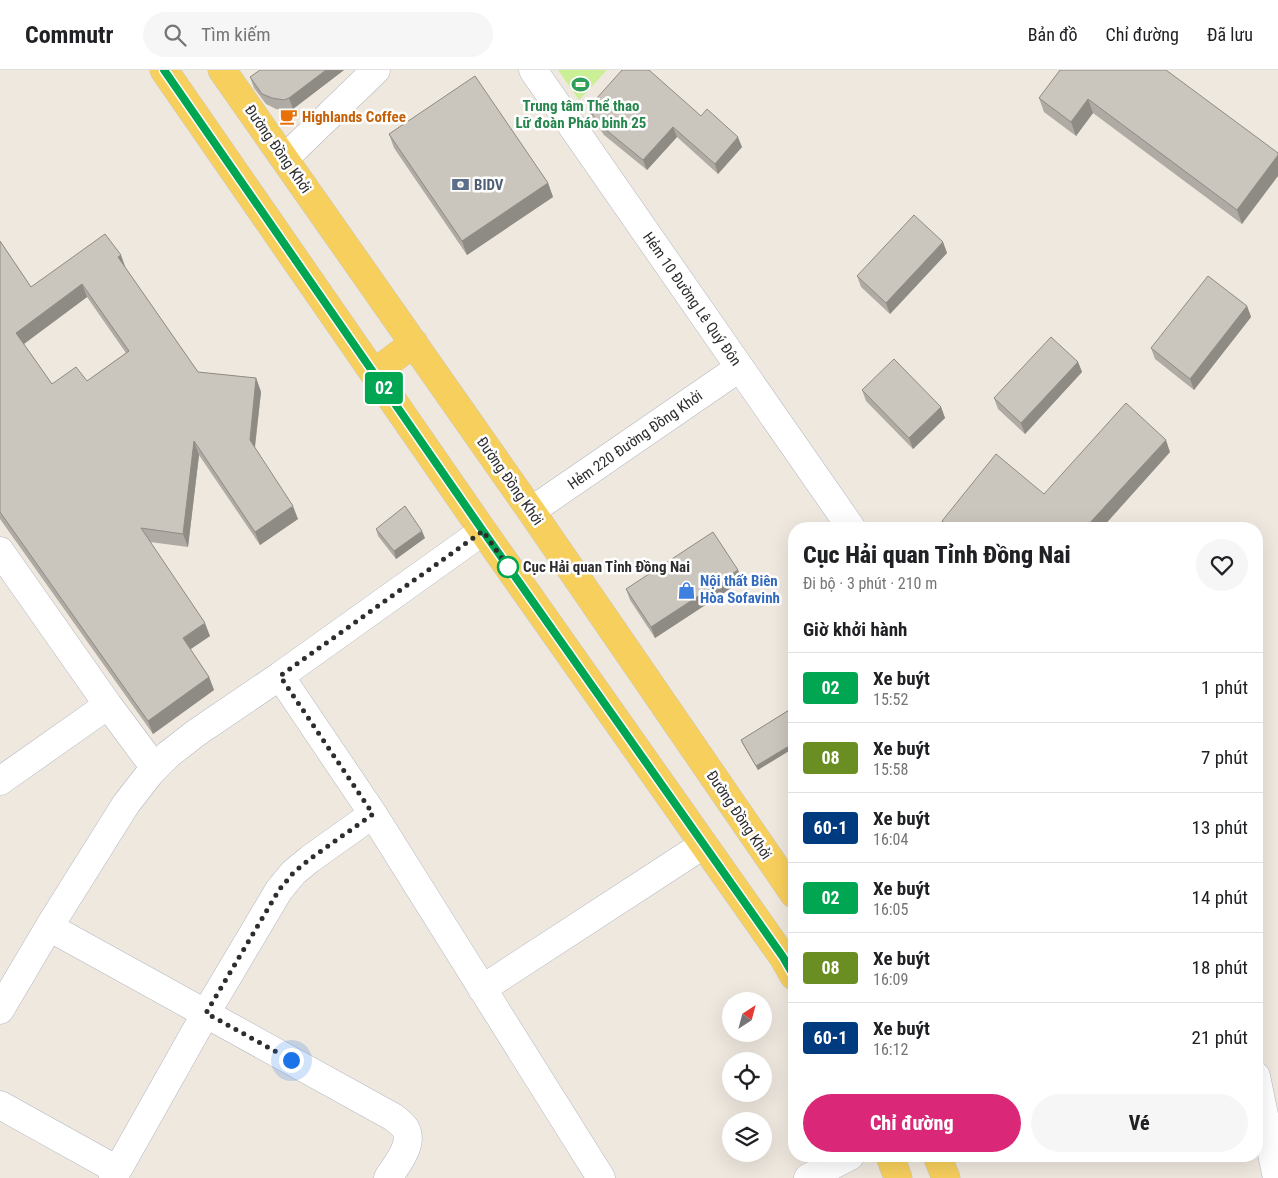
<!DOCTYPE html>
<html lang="vi">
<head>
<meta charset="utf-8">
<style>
	:root { --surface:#fff; --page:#f6f6f6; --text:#202124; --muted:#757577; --line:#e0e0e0; --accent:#db2777 }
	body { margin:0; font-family:"Roboto Condensed",sans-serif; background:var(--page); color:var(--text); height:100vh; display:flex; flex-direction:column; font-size:19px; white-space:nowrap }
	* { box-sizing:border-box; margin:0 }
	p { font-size:16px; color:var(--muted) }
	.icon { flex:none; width:28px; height:28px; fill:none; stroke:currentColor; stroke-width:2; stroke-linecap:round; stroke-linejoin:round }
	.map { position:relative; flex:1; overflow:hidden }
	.drawer { position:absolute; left:788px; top:452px; width:475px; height:640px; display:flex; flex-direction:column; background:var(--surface); border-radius:20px; box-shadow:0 5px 20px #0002 }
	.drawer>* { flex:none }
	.badge { padding:0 10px; border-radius:4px; font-size:18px; line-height:32px }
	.needle { width:32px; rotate:36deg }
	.buttons { position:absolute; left:722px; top:922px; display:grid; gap:10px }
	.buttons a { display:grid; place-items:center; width:50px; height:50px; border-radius:50%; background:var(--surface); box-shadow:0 5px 20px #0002; font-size:25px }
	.you { position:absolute; width:25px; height:25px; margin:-12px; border:4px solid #fff; border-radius:50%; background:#1a73e8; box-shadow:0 0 0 8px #1a73e833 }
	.map>.badge { position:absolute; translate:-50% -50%; box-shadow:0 0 0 2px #fff }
	h2 { padding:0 15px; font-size:19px; line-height:45px }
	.round { display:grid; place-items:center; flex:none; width:52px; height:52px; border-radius:26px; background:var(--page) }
	.head { display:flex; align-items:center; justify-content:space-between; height:85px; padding:0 15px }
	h1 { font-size:24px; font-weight:800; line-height:38px }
	.button { display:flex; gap:10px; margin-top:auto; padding:10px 15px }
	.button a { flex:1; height:58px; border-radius:30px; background:var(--accent); color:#fff; font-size:20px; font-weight:800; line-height:58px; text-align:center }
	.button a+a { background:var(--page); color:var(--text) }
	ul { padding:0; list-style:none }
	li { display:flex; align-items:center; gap:15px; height:70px; padding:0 15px; border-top:1px solid var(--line) }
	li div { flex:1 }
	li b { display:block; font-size:19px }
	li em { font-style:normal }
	li .badge { min-width:55px; font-weight:700; text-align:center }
	header { display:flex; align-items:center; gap:30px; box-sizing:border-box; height:70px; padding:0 25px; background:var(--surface); border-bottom:1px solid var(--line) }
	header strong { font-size:24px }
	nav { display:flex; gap:28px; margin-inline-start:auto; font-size:18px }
	.search { width:350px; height:45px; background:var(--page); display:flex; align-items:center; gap:12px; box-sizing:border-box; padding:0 18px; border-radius:28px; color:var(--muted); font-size:19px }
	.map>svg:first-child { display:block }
</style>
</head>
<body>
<header>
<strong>Commutr</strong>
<div class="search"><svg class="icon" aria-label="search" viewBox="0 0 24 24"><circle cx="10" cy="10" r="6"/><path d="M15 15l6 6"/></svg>Tìm kiếm</div>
<nav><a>Bản đồ</a><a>Chỉ đường</a><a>Đã lưu</a></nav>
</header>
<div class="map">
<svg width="1278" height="1108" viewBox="0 0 1278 1108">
	<rect width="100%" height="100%" fill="#efe8df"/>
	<!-- pitch -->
	<path fill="#cbef95" d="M558,0h49l-28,30z"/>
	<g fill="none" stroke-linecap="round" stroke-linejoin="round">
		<defs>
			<path id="minor" d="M533,0l319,459
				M285,88l91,-88
				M531,441l208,-143
				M0,481l108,154 47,63
				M280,606l93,138 228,364
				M0,711l108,-76
				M49,857l344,190c4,3 9,7 12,11 10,16 -9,37 -17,50
				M482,919l221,-144
				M0,940l49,-83 77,-123 25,-32 18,-18 27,-21 84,-57 203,-145
				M1256,1006l21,102
				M0,1035l117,65
				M113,1108l93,-165 73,-123 15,-18 16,-13 63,-45
				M808,1108l42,-22"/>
			<path id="major" d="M164,0l319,461 300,426 11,19
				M222,0l309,441 263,383
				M374,303l40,-30
				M890,1086l8,22
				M937,1086l9,22"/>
		</defs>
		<!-- minor casing -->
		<use href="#minor" stroke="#b3b6c1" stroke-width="29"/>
		<!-- major casing -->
		<use href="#major" stroke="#c8c8c8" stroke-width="29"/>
		<!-- minor -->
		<use href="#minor" stroke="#fff" stroke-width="28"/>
		<!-- major -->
		<use href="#major" stroke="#f7cf5c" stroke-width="28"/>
	</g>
	<!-- wall -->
	<path fill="#afaaa3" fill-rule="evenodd" d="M344,0l-51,39 -5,1 -12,-1 -10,-5 -12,-16 -4,-11z
		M1060,0l218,83 -36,71 -149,-111 -17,23 -32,-24 -5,-14z
		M588,38l113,8 41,31 -24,27 -41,-37 -30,33 -43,-35 -12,-17z
		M389,64l159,49 5,14 -86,58 -73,-107z
		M0,171l31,46 95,-18 72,103 58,6 5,14 -6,56 43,71 -38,26 -61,-90 -11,92 -38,-5 60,94 -20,13 19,28 5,13 -61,44 -153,-215zM87,227l39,56 -39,28 -35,3 -28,-40z
		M943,172l4,11 -57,61 -29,-27 -4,-11z
		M1247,236l4,11 -57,73 -39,-31 -4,-11z
		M1078,292l4,10 -57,62 -27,-25 -4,-11z
		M862,320l79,17 4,11 -32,31 -47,-48z
		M1170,382l-69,77h-156l-3,-8 102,-27z
		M376,459l49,9 -29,21 -18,-23z
		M738,500l4,11 -87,57 -25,-38 -4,-11z
		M794,637l-36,63 -16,-27 -1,-3z"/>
	<!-- shaded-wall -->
	<path fill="#8e8b84" d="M326,0h18l-51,39 -4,-11z
		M1088,29l5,14 -17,23 -5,-14z
		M673,57l4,10 -30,33 -4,-10z
		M738,67l4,10 -24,27 -3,-10z
		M1278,85v21l-36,48 -5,-14z
		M548,113l5,14 -86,58 -5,-14z
		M943,172l4,11 -57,61 -4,-11z
		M121,185l5,14 -8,-12z
		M82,214l5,13 -66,49 -5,-13z
		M1247,236l4,11 -57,73 -4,-11z
		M1078,292l4,10 -57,62 -4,-11z
		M256,308l5,14 -7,61 -4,-13z
		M941,337l4,11 -32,31 -4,-11z
		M1166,370l4,12 -69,77h-14l-1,-2z
		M194,371l5,14 -11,92 -5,-13z
		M293,436l5,13 -38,26 -5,-13z
		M422,461l3,7 -29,21 -2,-8z
		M738,500l4,11 -87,57 -4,-11z
		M205,553l5,13 -22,15 -5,-13z
		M209,607l5,13 -61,44 -5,-13z
		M794,673v5l-36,22 -2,-4z"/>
	<!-- building -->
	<path fill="#cbc6bd" stroke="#8e8b84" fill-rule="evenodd" d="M260,0h66l-37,28 -5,2 -12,-2 -10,-4 -12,-17z
		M622,0h27l52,46 6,-7 31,28 -23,27 -42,-37 -30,33 -43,-35 -12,-17z
		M1060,0h106l112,83v2l-41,55 -149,-111 -17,23 -32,-24z
		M475,6l73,107 -86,58 -73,-107z
		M914,145l29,27 -57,61 -29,-27z
		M105,164l16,21 -3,2 80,115 58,6 -6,62 43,66 -38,26 -61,-91 -11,93 -42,-6 64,95 -22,15 26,39 -61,44 -148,-209v-271l31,46zM82,214l47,67 -42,30 -11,-14 -24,17 -36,-51z
		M1208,206l39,30 -57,73 -39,-31z
		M1051,267l27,25 -57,61 -27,-25z
		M894,289l47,48 -32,31 -47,-48z
		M1126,333l40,37 -80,87 2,2h-136l-10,-8 54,-67 48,40z
		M405,436l17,25 -28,20 -18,-22z
		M713,462l25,38 -87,57 -25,-38z
		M794,637v36l-38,23 -15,-26z"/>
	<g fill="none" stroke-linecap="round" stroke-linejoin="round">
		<defs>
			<path id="line" d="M164,0l319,461 300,426 11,19"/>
		</defs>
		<!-- line casing -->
		<use href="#line" stroke="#fff" stroke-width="11"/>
		<!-- line -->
		<use href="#line" stroke="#00a651" stroke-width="8"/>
		<!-- walk -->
		<path stroke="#2d2d2d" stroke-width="5" stroke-dasharray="0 9" d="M291,990l-85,-47 73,-123 15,-18 16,-13 63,-45 -93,-138 203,-145 25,36"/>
	</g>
	<!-- icons -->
	<defs>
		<symbol id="stadium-bare" viewBox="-9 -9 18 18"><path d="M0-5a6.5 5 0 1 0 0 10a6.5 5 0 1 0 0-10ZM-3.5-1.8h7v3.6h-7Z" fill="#2e9e5b" stroke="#fff" stroke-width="2.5" paint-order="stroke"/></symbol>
		<symbol id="cafe-bare" viewBox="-9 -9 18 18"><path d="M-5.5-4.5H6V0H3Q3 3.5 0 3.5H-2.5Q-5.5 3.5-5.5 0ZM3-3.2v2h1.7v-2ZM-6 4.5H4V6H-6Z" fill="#e8710a" stroke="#fff" stroke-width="2.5" paint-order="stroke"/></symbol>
		<symbol id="bank-bare" viewBox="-9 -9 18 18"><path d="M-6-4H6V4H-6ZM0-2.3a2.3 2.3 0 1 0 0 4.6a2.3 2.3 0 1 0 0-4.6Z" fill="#5c6f8a" stroke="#fff" stroke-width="2.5" paint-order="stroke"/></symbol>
		<symbol id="shop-bare" viewBox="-9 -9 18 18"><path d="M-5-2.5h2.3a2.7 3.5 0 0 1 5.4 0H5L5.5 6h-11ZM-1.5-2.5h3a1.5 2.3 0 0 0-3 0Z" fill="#3f7fe0" stroke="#fff" stroke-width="2.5" paint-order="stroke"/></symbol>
	</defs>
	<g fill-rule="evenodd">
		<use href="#stadium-bare" x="568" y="2" width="25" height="25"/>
		<use href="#cafe-bare" x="276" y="34" width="25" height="25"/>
		<use href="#bank-bare" x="448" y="102" width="25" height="25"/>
		<use href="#shop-bare" x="674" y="508" width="25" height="25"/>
	</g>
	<!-- markers -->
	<circle fill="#fff" stroke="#00a651" stroke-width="2.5" cx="508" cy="497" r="10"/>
	<g text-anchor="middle" stroke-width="5" stroke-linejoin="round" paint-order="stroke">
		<!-- leisure labels -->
		<g font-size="15" font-weight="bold" fill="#27864d" stroke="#fff">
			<text x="581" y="41">Trung tâm Thể thao<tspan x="581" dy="17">Lữ đoàn Pháo binh 25</tspan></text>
		</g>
		<!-- food labels -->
		<g font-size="15" font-weight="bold" fill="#c56008" stroke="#fff" text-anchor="start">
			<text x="302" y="52">Highlands Coffee</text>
		</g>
		<!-- street labels -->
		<g font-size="15" fill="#2d2d2d" stroke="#fff">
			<text transform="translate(278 79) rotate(55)" y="5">Đường Đồng Khởi</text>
			<text transform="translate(692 229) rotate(55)" y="5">Hẻm 10 Đường Lê Quý Đôn</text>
			<text transform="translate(635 370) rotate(-35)" y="5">Hẻm 220 Đường Đồng Khởi</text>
			<text transform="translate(510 411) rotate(55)" y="5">Đường Đồng Khởi</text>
			<text transform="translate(739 745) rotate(56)" y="5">Đường Đồng Khởi</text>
		</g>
		<!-- service labels -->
		<g font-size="15" font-weight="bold" fill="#4e5e75" stroke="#fff" text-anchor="start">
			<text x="474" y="120">BIDV</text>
		</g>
		<!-- stop labels -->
		<g font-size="15" font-weight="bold" fill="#2d2d2d" stroke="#fff" text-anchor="start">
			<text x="523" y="502">Cục Hải quan Tỉnh Đồng Nai</text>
		</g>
		<!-- shop labels -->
		<g font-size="15" font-weight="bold" fill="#366cbe" stroke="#fff" text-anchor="start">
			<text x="700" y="516">Nội thất Biên<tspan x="700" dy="17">Hòa Sofavinh</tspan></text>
		</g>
	</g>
</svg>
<div class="buttons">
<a><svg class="needle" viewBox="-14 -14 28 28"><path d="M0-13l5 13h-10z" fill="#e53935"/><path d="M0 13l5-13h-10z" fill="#757577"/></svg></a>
<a><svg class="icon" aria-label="locate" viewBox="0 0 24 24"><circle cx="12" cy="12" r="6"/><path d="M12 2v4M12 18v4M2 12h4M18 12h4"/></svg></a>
<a><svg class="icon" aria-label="layers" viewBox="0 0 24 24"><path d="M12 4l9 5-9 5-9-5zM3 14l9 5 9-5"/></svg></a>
</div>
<div class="you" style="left:291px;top:990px"></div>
<b class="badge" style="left:384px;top:318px;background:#00a651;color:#fff">02</b>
<section class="drawer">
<div class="head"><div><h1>Cục Hải quan Tỉnh Đồng Nai</h1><p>Đi bộ · 3 phút · 210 m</p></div><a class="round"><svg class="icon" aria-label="heart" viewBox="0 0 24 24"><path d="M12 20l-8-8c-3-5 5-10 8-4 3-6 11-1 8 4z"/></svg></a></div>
<h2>Giờ khởi hành</h2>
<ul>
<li><span class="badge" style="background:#00a651;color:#fff">02</span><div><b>Xe buýt</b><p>15:52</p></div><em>1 phút</em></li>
<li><span class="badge" style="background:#6b8e23;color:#fff">08</span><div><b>Xe buýt</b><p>15:58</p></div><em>7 phút</em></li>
<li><span class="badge" style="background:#003b80;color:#fff">60-1</span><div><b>Xe buýt</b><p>16:04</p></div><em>13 phút</em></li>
<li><span class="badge" style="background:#00a651;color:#fff">02</span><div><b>Xe buýt</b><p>16:05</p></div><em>14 phút</em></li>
<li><span class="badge" style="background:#6b8e23;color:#fff">08</span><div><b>Xe buýt</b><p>16:09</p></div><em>18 phút</em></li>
<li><span class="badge" style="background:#003b80;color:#fff">60-1</span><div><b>Xe buýt</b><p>16:12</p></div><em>21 phút</em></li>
</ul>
<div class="button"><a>Chỉ đường</a><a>Vé</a></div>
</section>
</div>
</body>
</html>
